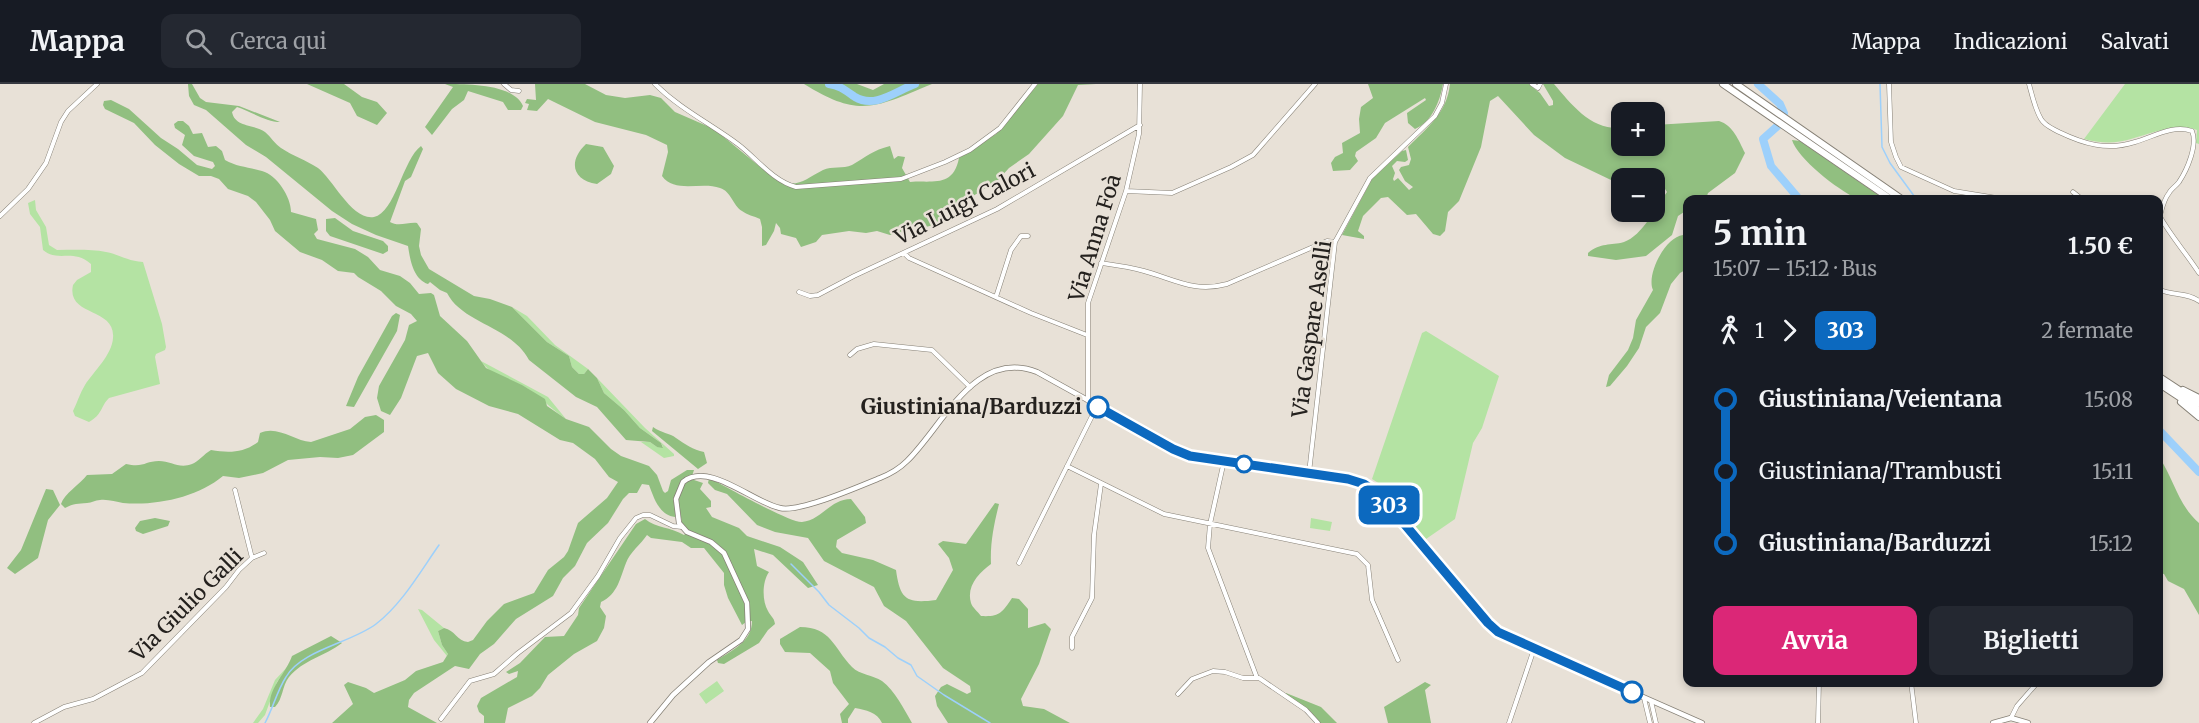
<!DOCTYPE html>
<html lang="it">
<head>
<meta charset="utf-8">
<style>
	:root { --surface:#171b24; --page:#242831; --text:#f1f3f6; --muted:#9ea1a6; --line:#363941; --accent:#db2777 }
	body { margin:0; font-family:Merriweather,serif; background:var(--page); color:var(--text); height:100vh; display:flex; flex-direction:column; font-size:22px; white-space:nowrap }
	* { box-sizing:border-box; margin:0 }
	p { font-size:20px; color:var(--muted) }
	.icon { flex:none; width:33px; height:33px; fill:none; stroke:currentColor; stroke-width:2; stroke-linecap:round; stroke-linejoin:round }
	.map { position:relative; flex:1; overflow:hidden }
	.panel { position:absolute; left:1683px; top:111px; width:480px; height:492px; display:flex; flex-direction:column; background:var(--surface); border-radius:12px; box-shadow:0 3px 9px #0003 }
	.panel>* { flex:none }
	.badge { padding:0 12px; border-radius:9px; font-size:21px; line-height:39px }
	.tools { position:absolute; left:1611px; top:18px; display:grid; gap:12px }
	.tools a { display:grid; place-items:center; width:54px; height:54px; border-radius:12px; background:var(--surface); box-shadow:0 3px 9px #0003; font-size:30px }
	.map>.badge { position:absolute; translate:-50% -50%; box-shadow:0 0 0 3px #fff }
	.legs { display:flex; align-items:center; gap:9px; height:66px; padding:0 30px; font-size:20px }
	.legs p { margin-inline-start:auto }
	.head { display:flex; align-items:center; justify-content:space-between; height:102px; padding:0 30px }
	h1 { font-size:33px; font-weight:700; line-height:45px }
	.button { display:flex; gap:12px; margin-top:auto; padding:12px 30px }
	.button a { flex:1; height:69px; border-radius:12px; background:var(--accent); color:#fff; font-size:24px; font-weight:700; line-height:69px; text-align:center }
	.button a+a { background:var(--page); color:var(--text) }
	ul { padding:0 30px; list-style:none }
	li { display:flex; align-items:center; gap:21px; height:72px; font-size:22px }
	li i { display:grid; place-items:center; width:9px; height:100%; margin:0 8px; background:currentColor }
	li i::after { content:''; width:15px; height:15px; margin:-8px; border:4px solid; border-radius:50%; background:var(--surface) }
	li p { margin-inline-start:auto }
	li:first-child i { background:linear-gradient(#0000 50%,currentColor 0) }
	li:last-child i { background:linear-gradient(currentColor 50%,#0000 0) }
	header { display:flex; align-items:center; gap:36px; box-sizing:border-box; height:84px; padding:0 30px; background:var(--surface); border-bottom:2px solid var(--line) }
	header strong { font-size:28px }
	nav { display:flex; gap:33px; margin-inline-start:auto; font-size:21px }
	.search { width:420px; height:54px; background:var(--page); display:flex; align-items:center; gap:15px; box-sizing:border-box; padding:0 21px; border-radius:12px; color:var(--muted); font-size:22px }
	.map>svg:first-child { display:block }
</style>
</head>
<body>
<header>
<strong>Mappa</strong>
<div class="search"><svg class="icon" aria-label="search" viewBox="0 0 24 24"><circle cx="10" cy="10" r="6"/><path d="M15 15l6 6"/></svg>Cerca qui</div>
<nav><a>Mappa</a><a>Indicazioni</a><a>Salvati</a></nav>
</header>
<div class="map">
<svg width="2199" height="639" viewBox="0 0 2199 639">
	<rect width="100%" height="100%" fill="#e8e1d7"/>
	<!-- green -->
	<path fill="#b4e3a3" d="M2125,0h74v60l-3,-1 1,-13c-24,-7 -43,3 -66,9 -16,5 -32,4 -47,0z
		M35,116l1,10 10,17 3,18 8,5c16,0 34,-1 49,2 15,3 21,9 37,10l19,62 4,23 -1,3 -9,4 -1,3 5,27 -51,14c-9,9 -6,16 -20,24l-14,-6 -2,-5c4,-8 7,-18 12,-26 9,-14 27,-30 28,-47 3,-31 -47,-21 -40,-53l4,-5 14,-8v-8c-19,-16 -32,-1 -48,-14l-3,-23 -10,-13 -2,-11z
		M512,223l15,9 28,29 33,24 -4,5h-5l-7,-7 -3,-11 -22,-14z
		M1426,247l73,45 -17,52 -9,15 -18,76 -29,20 -46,-55 -8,-5 50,-146z
		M481,277l67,36 18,22c-17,-11 -27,-25 -45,-34 -14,-7 -31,-10 -40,-24z
		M597,294l48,50 29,26v2l-10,2 -23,-16h9l7,5h6l-2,-4 -21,-15 -16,-18 -20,-17z
		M1311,434l21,4 -2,9 -20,-3z
		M418,525l4,1 22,18 -6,3 4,14 6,9 -1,2 -13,-16z
		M289,581l-12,17 -12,33 -7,8h-5l10,-14 12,-29z
		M717,597l7,10 -18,13 -7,-10z"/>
	<!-- forest -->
	<path fill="#91bf80" d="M188,0h4l8,14 6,4 33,4 41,16c-13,0 -31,-11 -43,-15l-5,5c3,16 23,12 33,20 6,5 10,12 16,16 12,8 25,12 37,20 15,11 34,53 56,49 21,-4 29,-58 47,-71l2,3 -12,28 -6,4 -15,41c8,5 18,0 27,1l4,6 -2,17 2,9 8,14 45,27 16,3 22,8 35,35 22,14 3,11 7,7h5l4,-5 9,9 7,15 20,17 16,18 21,15 2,5 -6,-1 -7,-5 -24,-2 -29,-33 -21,-10 -47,-37c-18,-34 -66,-36 -82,-67l-7,-3 -10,-8 -2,2c-15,-5 -18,-25 -20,-38l-32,-11 -24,-11 -20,-13 -66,-54 -20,-12 -40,-35 -12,-5 -5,-9z
		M307,0h37l18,13 15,5 10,11 -10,12 -20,-9 -7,-13z
		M445,0c23,0 69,0 78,22l-2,4h-13l-5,-8 -35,-11 -4,9 -12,9 -20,26 -7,-8 28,-40z
		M535,0h50l21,11 19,3 25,-3 11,3 14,14 39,17 61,50c22,11 30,0 48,-9 9,-4 20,-1 29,-5 14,-8 21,-15 38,-19l4,13 4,-3 7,1 -3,11 8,14c23,-2 43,6 49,-24l37,-24 42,-50h58l-18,1 -15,31 -34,38 -20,14 -11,12 -28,18 -18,23 -62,14 -13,-4 -11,2 -17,-2 -27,4 -6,7 -15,5 -5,-9 -15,-4 -1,-6 -4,-5 -2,8 -8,14 -4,1v-19l-2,-8c-6,-3 -13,-4 -18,-8 -9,-5 -11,-20 -22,-23 -18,-7 -45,6 -58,-12l6,-24 -1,-7 -21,-10 -51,-13 -47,-23 -11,12 -10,-1 2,-6 -4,-1 2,-4 9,1z
		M804,0h53l16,6 11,-6h48c-56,23 -72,35 -128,0z
		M1368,0h75c-3,17 -11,38 -28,45l-7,-6 -1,-10 19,-13 -1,-2 -40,25 -9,15 -20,14 -1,4 3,5 -8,9 -17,1 -2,-8 4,-6 8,-4 -1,-10 18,-10 -1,-14 2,-12 12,-9z
		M1450,0h79l11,9 9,13 4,-1v-4l-10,-17h11c18,21 37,46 67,44l1,18h32l1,-21 64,-4c14,4 20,20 26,32l-10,20 -27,20 -2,6 -18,1 -1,10 -9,6 -6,19 -26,21 -30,4 -28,-4v-3c13,-11 22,-7 36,-11 18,-6 33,-36 43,-50l-2,-3 -10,5 -1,-16h-32l-1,16 -10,-14 -46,-22 -31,-23 -36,-39 -8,5 -9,46 -22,54 -11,11 -3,19 -5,5 -7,-2 -17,-20 -9,1 -19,-18 -7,1 -18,18 -5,15 6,5v3l-22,-4 30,-56 30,-28 4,-1 2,10 -3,2 -8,-1 -5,5 3,7 -2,6 1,2 4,-3 11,12 4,-3 -8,-6 -6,-11 2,-3 8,-2 2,-6 -3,-12c19,-19 39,-34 42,-63z
		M111,16l18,9 32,29 17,11 19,16 15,4 3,-3 -2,-4 -19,-6 -12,-11 3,-10 -10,-7 -1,-4 4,-3h5l6,5 4,8 9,-1 6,14 8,-1 6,5 3,9c12,7 24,7 37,11 15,4 29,26 29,41l25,7 2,11 -4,4 3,5 38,10 13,8 12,13 20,6 10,7 9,11 12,-1 3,2 6,21 27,25 19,27 36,17 23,14 2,7 19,13 23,8 22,22 10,7 28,10 8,9 6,16 2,2 3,-2 3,-11 16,-10h7l-3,9 12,4 -3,6 11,12v6l-5,1 6,9 27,11 8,8 33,11 23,15 15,23 -10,3 -35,-33 -19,-6 3,17 12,6c-7,10 -7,29 -1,39 3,6 6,6 7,13l-7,6 -9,13 -35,21 -6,-1 -1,-3c16,-10 35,-19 35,-39l-6,1 -4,3 -14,-27 -4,-13v-12l-20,-25h-13l-9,-6 -31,-4 -4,-3c-6,9 -17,17 -21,28 -6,15 -8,31 -25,39l-1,5 6,9 -2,12 -7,13 -23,13 -26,21 -8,13 -8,8 -24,12 -3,15h-21v-7l-5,-4 -2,-6 4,-8 36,-21 1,-6 -9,3 -3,-2 14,-9 25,-26 19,-1 14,-21 1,-7 57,-84 9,-5c11,9 26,8 39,16l3,-3 -5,-9 -2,-12 -5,-2v8c-16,-2 -21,-19 -26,-32l-7,-1 -5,9h-8l-6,6 -15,24 -21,20 -12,23 -12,12 -10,18 -37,23 -22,25 -14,10 -11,15 -14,-3 -41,27 -5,7 -1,7 29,16h-105l21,-19 -9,-19 4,-3 18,6 8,5 31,-13 11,-9 27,-9 5,-8 -6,-9 -4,-14 6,-3c11,2 13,13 24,14l5,-2 14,-19 17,-17 30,-11 14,-23 16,-13 4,-6 10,-28 29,-25 11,-16 -9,-5 -14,-18 -22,-16 -13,-3 -42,-26 -29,-8 -33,-17 -18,-16 -10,-20 -11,3 -16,42 -11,17 -9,-4 -4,-13 2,-12 26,-46 4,-15 8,-4 -6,-7 -15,-8 -15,-15 -23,-14 -4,-4 -16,-2 -16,-11 -22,-8 -25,-21 -5,-11 -14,-18 -8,-6 -20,-7 -9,-10 -8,-3h-12l-20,-12 -24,-19 -21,-22 -29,-14 -2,-4 1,-4z
		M1792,56l8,1 84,58c-8,1 -21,3 -28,-1 -18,-8 -59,-40 -64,-58z
		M586,60l17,3 11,19 -3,8 -14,10c-25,-4 -29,-23 -11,-40z
		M335,134l18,13 30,10 5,5v5l-5,3 -53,-18 -4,-5v-12z
		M1683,151l4,1v33l-7,4 -9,11 -11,29 -14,14 -7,21 -12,18 -17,20 -4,1 3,-12 19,-25 5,-12 3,-18 17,-30c-7,-15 12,-53 30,-55z
		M396,229l4,2 -3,16 -43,76 -8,-1 12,-29 34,-61z
		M376,331l8,5v12l-31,23 -15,3 -18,-1 -32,3 -25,13 -24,5 -16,-2c-25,21 -66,30 -100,27 -7,-1 -15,-4 -23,-3 -5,0 -8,3 -13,3 -9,1 -13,0 -22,5l-4,-4c3,-10 19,-20 26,-29l25,-1 14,-10c18,4 19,-3 33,-3 12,0 20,8 33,3 6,-2 12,-10 19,-14 18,3 32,3 47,-8l2,-9c18,-8 34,8 51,9l39,-13 15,-12z
		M653,343c8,6 17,6 23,11 9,6 17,12 28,14l3,11 -9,6 -46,-38z
		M2159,373c15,22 19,48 40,66v92l-15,-26 -16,-8 -4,-7 -5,-1z
		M709,394c16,8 81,45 93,44 20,-2 28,-23 49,-23l14,18 1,6 -29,17 -1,7 6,6 31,7 23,10c4,29 10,34 40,30l17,-30 -4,-12 -11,-14 5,-3 23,3 29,-41 4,1c-5,20 -9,39 -8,60 -12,9 -25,22 -20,39 1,4 7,9 10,13 18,1 21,-3 31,-18l7,1 9,10v19l17,-5 6,6 -12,35 -18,35 2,7 21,3 26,14h-122l-11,-17 -2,-10 6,-9 6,-3 20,10 4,-2 -1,-6 -27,-18 -37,-47 -22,-15 -10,-19 -50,-26 -16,-23 -33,-6 -18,-7 -30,-31 -12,-4 -7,-7z
		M46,405l7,1 7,15 -12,15 -10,38 -23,16 -8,-6 14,-18z
		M155,434l15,3 -2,5 -25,8 -7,-3 -1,-3 5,-7z
		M800,543c31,0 33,20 52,40 8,8 21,8 30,14 13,10 22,28 30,42h-30c-5,-11 -16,-13 -27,-15l-7,11v4h-6l-2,-9 9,-10 -16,-21 -3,-12 -20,-18 -25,-1 -5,-8v-5z
		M331,552l11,7c-17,13 -39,17 -53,34 -7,9 -6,22 -14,30h-5c-2,-18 16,-34 22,-51z
		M1425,598l6,3 -6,5 6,33h-43l-4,-16z
		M1286,609l35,14 16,16h-18l-8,-11 -25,-16z"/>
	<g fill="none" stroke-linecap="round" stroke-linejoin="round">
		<!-- stream -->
		<path stroke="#9dd0fb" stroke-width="1.5" d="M1880,0l2,63 8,16 27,37
			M791,480l28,28 10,13 30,23 10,10 16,9 13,11 13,7 6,11 27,19 46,28
			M265,639c8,-15 12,-32 21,-46 15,-27 65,-34 90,-53 26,-20 44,-52 63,-79"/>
		<!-- river -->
		<path stroke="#9dd0fb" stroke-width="8" d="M829,0c12,2 17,7 26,13 20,12 41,-6 60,-13
			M1758,0l22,20 4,9 -2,9 -19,17 8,27 29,34
			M2158,345l41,43"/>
		<defs>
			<path id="minor" d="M504,0l7,6 8,1
				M655,0c25,25 56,40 84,61 17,13 34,36 57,42l105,-8 44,-17 25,-12 30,-22 35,-44
				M1532,0l6,4 2,-4
				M1889,0l2,58 5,15 5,10 53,24 55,9
				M2029,0c3,11 6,25 12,35 4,7 11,9 18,13 25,12 48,19 76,10 18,-5 38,-18 57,-11 6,14 -5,39 -13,51 -3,4 -8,7 -10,11 -5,6 -7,15 -9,23
				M1126,107l46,2 59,-26 22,-12 62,-71
				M2073,108l10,8
				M2159,131c11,20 27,38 40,58
				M0,132l28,-27 18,-26 15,-41 7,-11 29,-27
				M904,169l5,5 122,55 56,22
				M1101,179c14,2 29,4 43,8 30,8 50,22 83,13l100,-43 8,1
				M2158,205c14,7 29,3 41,12
				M799,208l11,4 8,-1 36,-19 143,-67 143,-84
				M996,213l15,-47 10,-14h7
				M850,271l7,-6 17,-5 58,6 38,37
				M1088,317v-98l38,-112 13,-57 1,-50
				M1224,377l-14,63 -2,24 49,130
				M1067,382l97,48 193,40 11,11 4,35 26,60
				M1309,389l26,-231 35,-64 65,-62 7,-13 4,-19
				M235,406l17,68
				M1019,479l78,-157
				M1072,564v-11l20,-39 2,-63 7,-51
				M1911,598l5,41
				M1178,610l14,-15 21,-8 12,1 18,6h16l47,32 12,13
				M1644,614l6,25
				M1651,617l5,22
				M2011,634l6,-12 21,-24
				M441,635l29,-38 24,-7 24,-21 53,-40 27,-37 22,-38 16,-20 7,-3h7l23,11 9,1
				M34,639l30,-16 29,-8 49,-26 84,-86 13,-17 13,-12 12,-5
				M1509,639l25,-74
				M1818,639l1,-41"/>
			<path id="tertiary" d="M650,639l23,-28 36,-33 32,-22 7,-11 -1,-26 -23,-50 -13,-11 -24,-10 -8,-9 -3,-24 7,-17c26,-21 69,20 97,26 19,5 80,-22 100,-30 10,-4 19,-9 27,-17 36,-35 68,-113 130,-89l148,82 164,25c17,4 27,12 40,25l99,119 10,8 18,10 186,82
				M1993,639l18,-5 17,5"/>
			<path id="trunk" d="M1723,0l169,116
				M1736,0l167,116
				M2158,292l41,27
				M2158,299l41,27
				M2183,306l16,8
				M2181,318l18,15"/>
		</defs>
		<!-- minor casing -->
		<use href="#minor" stroke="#868076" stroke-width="5"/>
		<!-- tertiary casing -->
		<use href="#tertiary" stroke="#868076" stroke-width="6"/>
		<!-- trunk casing -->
		<use href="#trunk" stroke="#868076" stroke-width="8"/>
		<!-- minor -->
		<use href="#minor" stroke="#fff" stroke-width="4"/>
		<!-- tertiary -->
		<use href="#tertiary" stroke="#fff" stroke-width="4.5"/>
		<!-- trunk -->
		<use href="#trunk" stroke="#fff" stroke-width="6"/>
	</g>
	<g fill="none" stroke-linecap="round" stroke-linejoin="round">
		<defs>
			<path id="line-1" d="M1098,323l75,42 17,7 158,23 16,5 15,10 109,129 10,9 134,60"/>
		</defs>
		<!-- line-1 casing -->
		<use href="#line-1" stroke="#fff" stroke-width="14"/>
		<!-- line-1 -->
		<use href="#line-1" stroke="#0c69bf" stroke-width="9"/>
	</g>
	<!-- markers -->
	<g fill="#fff" stroke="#0c69bf" stroke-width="3">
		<circle cx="1098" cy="323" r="10"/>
		<circle cx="1244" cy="380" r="8"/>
		<circle cx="1632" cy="608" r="10"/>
	</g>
	<g text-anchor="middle" stroke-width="5" stroke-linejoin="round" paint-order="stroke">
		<!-- street labels -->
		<g font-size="21" fill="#24211e" stroke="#e8e1d7">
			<text transform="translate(965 120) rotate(-27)" y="7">Via Luigi Calori</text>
			<text transform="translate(1095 154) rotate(-73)" y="7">Via Anna Foà</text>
			<text transform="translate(1312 245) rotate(-82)" y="7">Via Gaspare Aselli</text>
			<text transform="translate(187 521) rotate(-45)" y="7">Via Giulio Galli</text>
		</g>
		<!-- stop labels -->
		<g font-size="21" font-weight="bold" fill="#24211e" stroke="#e8e1d7" text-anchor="end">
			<text x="1082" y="330">Giustiniana/Barduzzi</text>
		</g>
	</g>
</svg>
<div class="tools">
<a>+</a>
<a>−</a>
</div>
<b class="badge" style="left:1389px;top:421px;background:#0c69bf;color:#fff">303</b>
<section class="panel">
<div class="head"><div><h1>5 min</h1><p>15:07 – 15:12 · Bus</p></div><b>1.50 €</b></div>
<div class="legs"><svg class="icon" aria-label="walk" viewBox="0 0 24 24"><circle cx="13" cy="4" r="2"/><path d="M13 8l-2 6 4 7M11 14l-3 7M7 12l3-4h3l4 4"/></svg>1<svg class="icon" aria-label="forward" viewBox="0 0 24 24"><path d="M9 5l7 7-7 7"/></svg><b class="badge" style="background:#0c69bf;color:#fff">303</b><p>2 fermate</p></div>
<ul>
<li><i style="color:#0c69bf"></i><b>Giustiniana/Veientana</b><p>15:08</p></li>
<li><i style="color:#0c69bf"></i><span>Giustiniana/Trambusti</span><p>15:11</p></li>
<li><i style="color:#0c69bf"></i><b>Giustiniana/Barduzzi</b><p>15:12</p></li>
</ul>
<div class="button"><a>Avvia</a><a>Biglietti</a></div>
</section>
</div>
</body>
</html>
